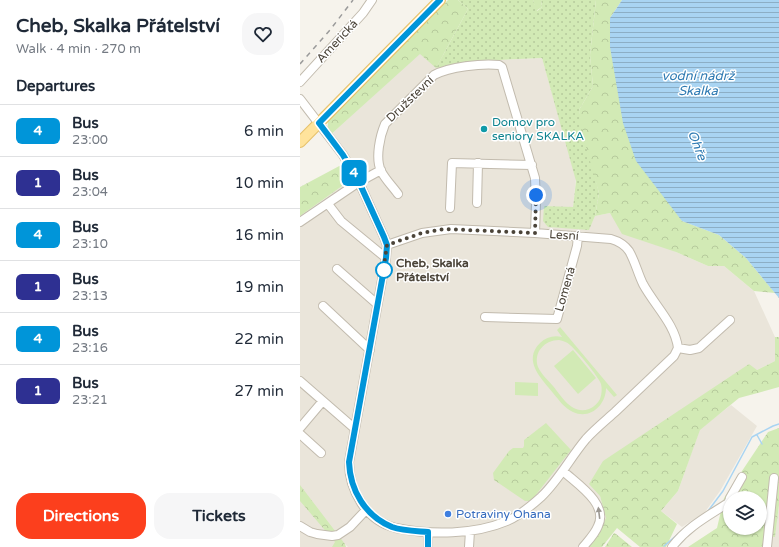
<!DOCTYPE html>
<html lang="en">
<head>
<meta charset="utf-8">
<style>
	:root { --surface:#fff; --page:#f6f6f7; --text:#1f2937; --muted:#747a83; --line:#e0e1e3; --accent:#fc3f1d }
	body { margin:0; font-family:"Varela Round",sans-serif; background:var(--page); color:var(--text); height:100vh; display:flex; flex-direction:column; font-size:15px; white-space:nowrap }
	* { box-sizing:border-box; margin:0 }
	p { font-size:13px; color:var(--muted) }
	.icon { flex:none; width:22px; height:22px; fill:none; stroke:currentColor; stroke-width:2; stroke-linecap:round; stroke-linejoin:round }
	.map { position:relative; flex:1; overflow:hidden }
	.details { display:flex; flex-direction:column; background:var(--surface); width:300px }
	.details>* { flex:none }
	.badge { padding:0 8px; border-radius:6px; font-size:14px; line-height:26px }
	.tools { position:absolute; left:423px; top:491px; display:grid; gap:8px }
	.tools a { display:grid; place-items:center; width:44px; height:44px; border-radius:50%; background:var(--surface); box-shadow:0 1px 3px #0004; font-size:20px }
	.you { position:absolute; width:20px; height:20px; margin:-10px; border:3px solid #fff; border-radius:50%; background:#1a73e8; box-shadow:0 0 0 6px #1a73e833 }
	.map>.badge { position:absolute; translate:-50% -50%; box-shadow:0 0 0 2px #fff }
	h2 { padding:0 16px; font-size:15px; line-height:36px }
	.round { display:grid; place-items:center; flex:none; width:42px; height:42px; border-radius:16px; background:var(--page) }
	.headline { display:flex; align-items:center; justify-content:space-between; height:68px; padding:0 16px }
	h1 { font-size:19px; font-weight:700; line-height:30px }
	.primary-button { display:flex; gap:8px; margin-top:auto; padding:8px 16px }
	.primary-button a { flex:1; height:46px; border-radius:16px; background:var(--accent); color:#fff; font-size:16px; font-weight:700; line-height:46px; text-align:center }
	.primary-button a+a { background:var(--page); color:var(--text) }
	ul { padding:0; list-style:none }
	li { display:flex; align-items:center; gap:12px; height:52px; padding:0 16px; border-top:1px solid var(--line) }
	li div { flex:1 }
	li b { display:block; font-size:15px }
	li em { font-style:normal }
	li .badge { min-width:44px; font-weight:700; text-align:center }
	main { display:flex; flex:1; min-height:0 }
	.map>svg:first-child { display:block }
</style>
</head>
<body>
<main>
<section class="details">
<div class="headline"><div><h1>Cheb, Skalka Přátelství</h1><p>Walk · 4 min · 270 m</p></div><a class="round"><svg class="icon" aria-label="heart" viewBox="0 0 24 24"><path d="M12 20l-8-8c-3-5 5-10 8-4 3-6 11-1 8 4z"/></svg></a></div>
<h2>Departures</h2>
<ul>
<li><span class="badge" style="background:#0095d9;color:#fff">4</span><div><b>Bus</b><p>23:00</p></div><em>6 min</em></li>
<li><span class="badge" style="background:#2e3092;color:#fff">1</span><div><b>Bus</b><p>23:04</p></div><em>10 min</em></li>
<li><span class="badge" style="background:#0095d9;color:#fff">4</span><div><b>Bus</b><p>23:10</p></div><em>16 min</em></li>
<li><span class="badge" style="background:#2e3092;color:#fff">1</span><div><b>Bus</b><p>23:13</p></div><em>19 min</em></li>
<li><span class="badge" style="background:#0095d9;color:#fff">4</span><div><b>Bus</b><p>23:16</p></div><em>22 min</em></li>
<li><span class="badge" style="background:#2e3092;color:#fff">1</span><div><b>Bus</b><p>23:21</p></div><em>27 min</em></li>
</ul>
<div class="primary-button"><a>Directions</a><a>Tickets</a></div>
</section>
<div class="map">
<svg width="479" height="547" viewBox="0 0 479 547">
	<defs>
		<pattern id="grass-dots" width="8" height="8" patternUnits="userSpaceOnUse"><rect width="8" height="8" fill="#d2eab5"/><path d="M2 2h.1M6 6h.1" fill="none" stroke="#b6ca9c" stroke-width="1.8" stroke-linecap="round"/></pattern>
		<pattern id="forest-crowns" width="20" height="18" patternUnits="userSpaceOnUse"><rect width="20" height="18" fill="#d2eab5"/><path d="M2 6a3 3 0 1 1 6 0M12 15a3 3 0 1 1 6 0" fill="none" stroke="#b6ca9c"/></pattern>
		<pattern id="water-rules" width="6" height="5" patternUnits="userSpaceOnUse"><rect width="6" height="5" fill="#a9d4f2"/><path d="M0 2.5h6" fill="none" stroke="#8caec5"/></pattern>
	</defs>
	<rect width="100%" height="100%" fill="#f6f3ec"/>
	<!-- residential -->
	<path fill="#eae5da" d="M120,53l76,7 46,-2 34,120 -3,30 -29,-2 4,21 41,2 6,-13 15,-3 66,39 32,14h16l30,25 21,46v24l-18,9 -157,126 6,22 -19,29h-239l-3,-3 -3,3h-42v-331l52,-37 -25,-41z
		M431,405l26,21 -37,65 -15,21 -23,15 -21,-16 17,-20 22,-62z
		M479,505v42h-14l2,-11h8z"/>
	<!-- grass -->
	<path fill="url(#grass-dots)" d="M158,0h75l4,11 5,-4 -1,-7h55l-6,55 3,31 -14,24 20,83 -4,23 -6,14 -41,-3 -5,-6 1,-15 29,1 3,-26 -34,-123 -43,2 -63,8 32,-59z"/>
	<!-- forest -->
	<path fill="url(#forest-crowns)" fill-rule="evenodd" d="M148,0h10l10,9 -32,59 -16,-14 -93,84 1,-17z
		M233,0h8l1,7 -6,4z
		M296,0h26l-12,18 72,203 37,14 27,23 29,35 -21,-2 -30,-25h-16l-32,-14 -54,-18 -12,-21 -15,3 4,-23 -16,-57 -4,-26 14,-24 -3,-31z
		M43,164l9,15 -52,37v-29z
		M475,337h4v50l-40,11 -39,32 -22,61 -17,20 16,13 -11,23h-26l-23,-19 -15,19h-15l19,-29 -6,-22 -11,-12 14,-23 146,-97 8,6 18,-9z
		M246,423l25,27 -36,46 -6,5h-4l-31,-21 -1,-7 16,-22 4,-3h10l1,-2v-6z
		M479,428v77l-4,32 -8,-1 -2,11h-77l29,-19 7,-30 44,-66zM430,498h30v30h-30z
		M0,485l45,59 1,3h-14l3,-5 -35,-41z
		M314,533l2,1 16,13h-27z"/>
	<!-- garden -->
	<path fill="#d2eab5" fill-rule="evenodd" d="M260,327l57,68 -3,2 -8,-9c0,17 -16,32 -33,24 -9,-4 -14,-12 -20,-19 -11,-14 -31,-32 -13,-50 6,-6 14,-8 22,-6l-5,-7zM259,340c4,1 8,2 11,5 7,6 28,31 31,39 1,4 1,10 -1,15 -2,4 -6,8 -11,10 -17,6 -27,-12 -36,-23 -5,-6 -12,-12 -15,-19 -5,-15 7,-27 21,-27z
		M273,350l23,28 -18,16 -24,-28z
		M215,382l23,1v13l-23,-1z"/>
	<!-- water -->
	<path fill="url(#water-rules)" d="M322,0h157v298l-33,-40 -27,-23 -37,-14 -46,-60 -13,-38 -13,-76v-29z"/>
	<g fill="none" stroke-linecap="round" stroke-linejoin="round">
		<!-- stream -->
		<path stroke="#a9d4f2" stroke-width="1.5" d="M457,435l5,9
			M408,511l15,-20 29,-54 21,-11 6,-2
			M364,546l20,-17"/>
		<defs>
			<path id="minor" d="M0,82l63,-69 9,-13
				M0,99l43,56 16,27 25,55 3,8 -1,13 -37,204c0,28 17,59 47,66 35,7 78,7 111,-7 12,-5 24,-15 34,-24 18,-17 29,-39 45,-58 8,-9 19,-18 29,-27 19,-18 39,-37 59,-56l4,-8c-3,-24 -23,-42 -35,-64 -5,-10 -8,-23 -14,-33 -5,-7 -11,-10 -18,-12l-76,-6 -84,-4 -29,4 -35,12
				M98,194c-5,-7 -13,-15 -17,-23 -6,-13 -1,-35 4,-47l49,-49c15,-8 48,-12 65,-10l3,2 33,111 1,25 -1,30
				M177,203l1,-40
				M28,204l13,17 45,37
				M150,208l2,-45 80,2
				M0,222l59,-40 22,-12
				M37,269l40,35
				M23,306l47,44
				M185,317l72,2 20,-73 1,-10
				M378,348l12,2 9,-2 31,-28
				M0,381l54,47
				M0,428l22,-26
				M0,434l21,19
				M263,471c14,13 46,33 35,55 -3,8 -10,15 -15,21
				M430,498l12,-21
				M0,526l10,6 7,2 15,2 6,-1 12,-8 16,-17
				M128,547v-15
				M169,547l1,-16
				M372,547c15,-20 36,-31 56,-44l2,-4
				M467,547l7,-69"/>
			<path id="major" d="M0,142l140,-142"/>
		</defs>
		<!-- minor casing -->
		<use href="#minor" stroke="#c2bbae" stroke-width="10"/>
		<!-- major casing -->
		<use href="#major" stroke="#e6c16a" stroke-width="12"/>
		<!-- minor -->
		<use href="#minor" stroke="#fff" stroke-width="8"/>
		<!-- major -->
		<use href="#major" stroke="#ffe39c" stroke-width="10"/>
		<!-- rail -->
		<path stroke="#9a9a9a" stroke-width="1.5" stroke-dasharray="5 5" stroke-linecap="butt" d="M0,64l30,-34 23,-30"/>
	</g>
	<!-- one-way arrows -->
	<defs><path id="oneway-solid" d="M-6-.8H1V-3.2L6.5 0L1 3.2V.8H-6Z"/></defs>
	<use fill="#9c9892" href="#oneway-solid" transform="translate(299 513) rotate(-97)"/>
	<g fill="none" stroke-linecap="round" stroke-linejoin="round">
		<defs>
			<path id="line" d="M128,547v-15c-12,-1 -25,-1 -36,-5 -27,-11 -42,-37 -43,-65l37,-204 1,-13 -3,-8 -25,-55 -16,-27 -24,-32 121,-123"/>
		</defs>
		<!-- line casing -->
		<use href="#line" stroke="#fff" stroke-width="9"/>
		<!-- line -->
		<use href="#line" stroke="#0095d9" stroke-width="6"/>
		<!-- walk -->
		<path stroke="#4b4439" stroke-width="4" stroke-dasharray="0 7.2" d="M84,270l-1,2 4,-27 35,-12 22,-4 91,4 1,-38"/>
	</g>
	<!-- markers -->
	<circle fill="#0f9aa8" stroke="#fff" stroke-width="1.5" cx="184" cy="129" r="4"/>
	<circle fill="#fff" stroke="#0095d9" stroke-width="2" cx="84" cy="270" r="8"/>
	<circle fill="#3f7fe0" stroke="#fff" stroke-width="1.5" cx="148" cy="514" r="4"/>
	<g text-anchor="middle" stroke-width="3" stroke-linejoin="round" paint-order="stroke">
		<!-- street labels -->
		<g font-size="12" fill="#4b4439" stroke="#fff">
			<text transform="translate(37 41) rotate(-47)" y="4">Americká</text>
			<text transform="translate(110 99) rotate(-44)" y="4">Družstevní</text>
			<text transform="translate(264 235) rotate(4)" y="4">Lesní</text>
			<text transform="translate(265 289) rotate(-74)" y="4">Lomená</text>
		</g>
		<!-- culture labels -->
		<g font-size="12" fill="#0d838f" stroke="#fff" text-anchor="start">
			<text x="192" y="126">Domov pro<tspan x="192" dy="14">seniory SKALKA</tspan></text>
		</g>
		<!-- stop labels -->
		<g font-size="12" font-weight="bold" fill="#4b4439" stroke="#fff" text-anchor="start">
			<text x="96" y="267">Cheb, Skalka<tspan x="96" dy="14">Přátelství</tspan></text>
		</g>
		<!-- shop labels -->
		<g font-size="12" fill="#366cbe" stroke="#fff" text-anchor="start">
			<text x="156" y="518">Potraviny Ohana</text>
		</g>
		<!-- water labels -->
		<g font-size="13" font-style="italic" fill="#2e7ab2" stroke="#fff">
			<text x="398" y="80">vodní nádrž<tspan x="398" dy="15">Skalka</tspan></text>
			<text transform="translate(398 145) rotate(69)" y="5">Ohře</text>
		</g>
	</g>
</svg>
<div class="tools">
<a><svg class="icon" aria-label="layers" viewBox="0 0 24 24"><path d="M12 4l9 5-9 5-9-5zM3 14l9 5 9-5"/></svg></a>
</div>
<div class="you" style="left:236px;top:195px"></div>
<b class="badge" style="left:54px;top:173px;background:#0095d9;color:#fff">4</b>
</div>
</main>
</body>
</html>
